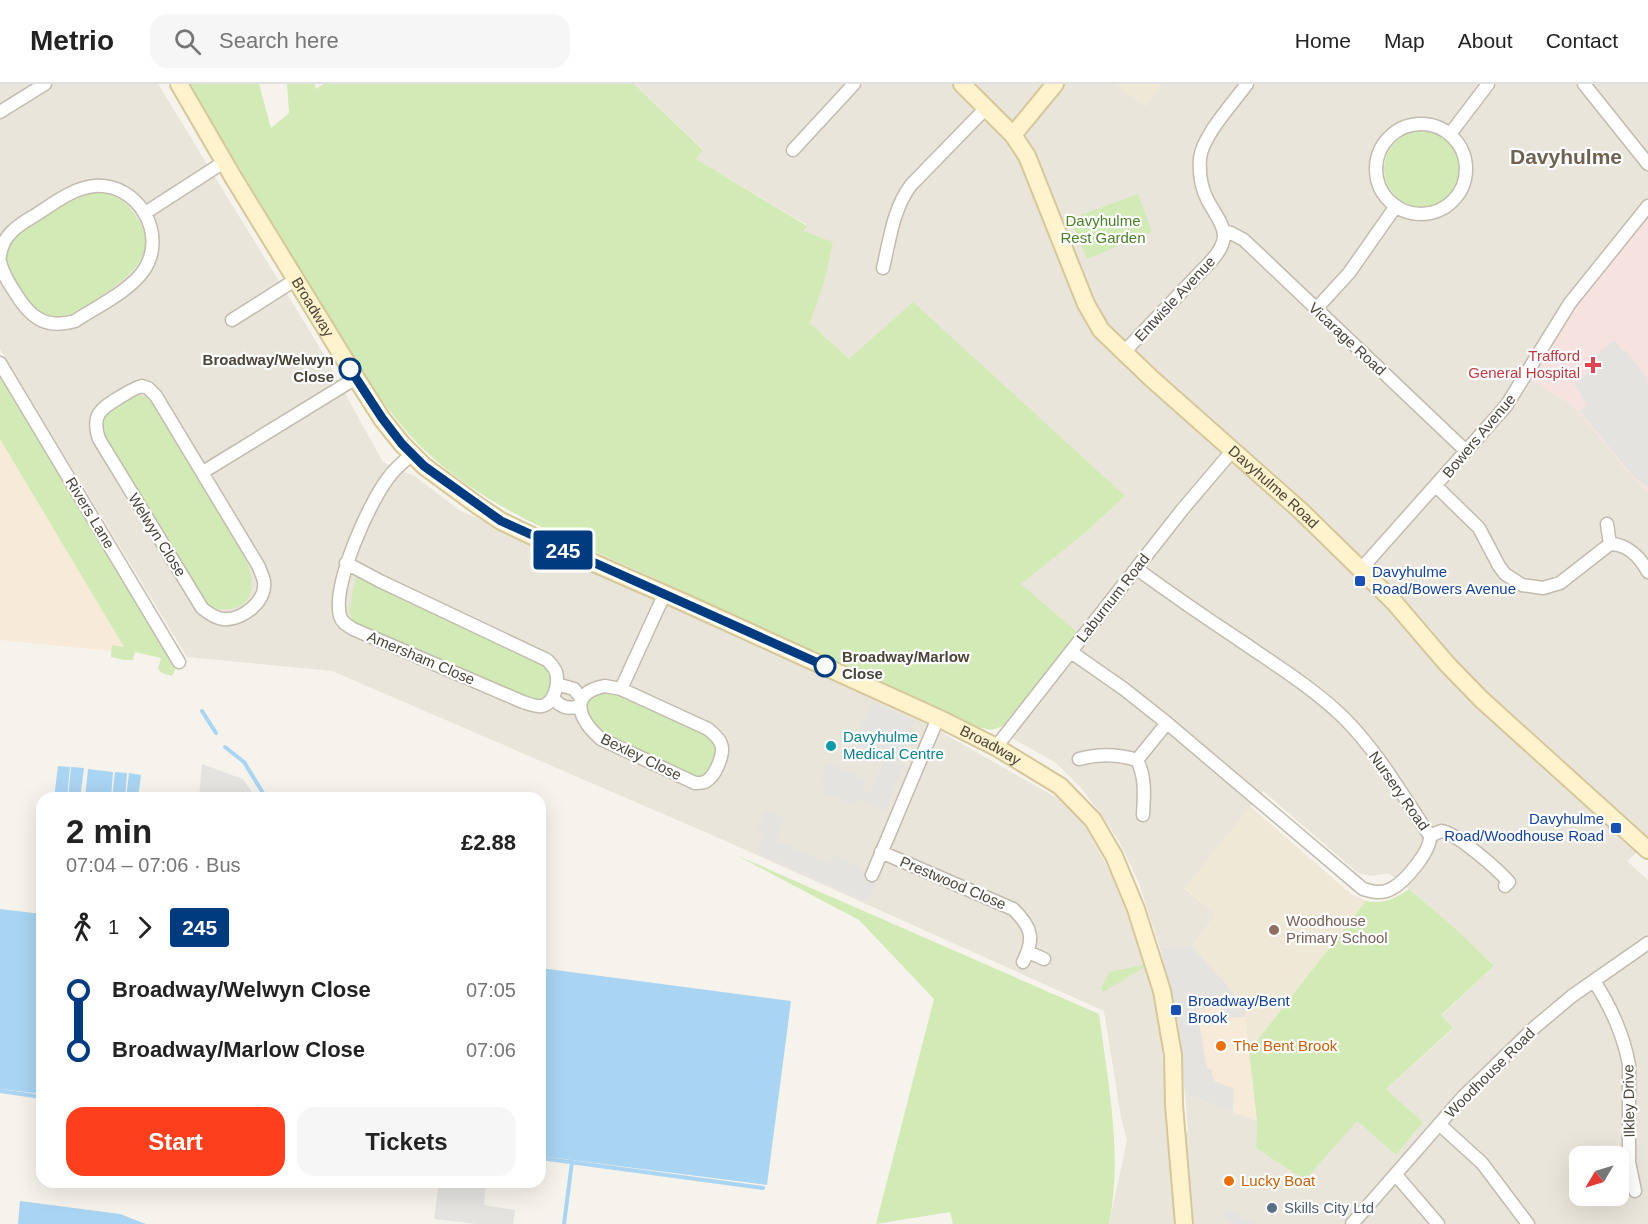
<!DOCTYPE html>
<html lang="en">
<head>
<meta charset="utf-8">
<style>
	:root { --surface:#fff; --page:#f6f6f6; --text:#222; --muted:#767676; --line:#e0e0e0; --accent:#fc3f1d }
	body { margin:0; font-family:Helvetica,sans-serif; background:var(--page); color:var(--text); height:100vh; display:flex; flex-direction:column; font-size:22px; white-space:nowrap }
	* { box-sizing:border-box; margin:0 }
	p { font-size:20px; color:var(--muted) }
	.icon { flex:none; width:33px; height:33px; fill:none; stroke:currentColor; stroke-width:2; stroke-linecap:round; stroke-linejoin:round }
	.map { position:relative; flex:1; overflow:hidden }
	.panel { position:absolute; left:36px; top:708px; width:510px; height:396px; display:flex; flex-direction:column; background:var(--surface); border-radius:18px; box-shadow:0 6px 24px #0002 }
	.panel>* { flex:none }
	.badge { padding:0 12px; border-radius:4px; font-size:21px; line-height:39px }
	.needle { width:39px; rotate:232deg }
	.buttons { position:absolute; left:1569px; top:1062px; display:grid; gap:12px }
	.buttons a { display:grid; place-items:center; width:60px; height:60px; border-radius:12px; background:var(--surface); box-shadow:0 6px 24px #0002; font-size:30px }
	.map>.badge { position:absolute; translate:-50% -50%; box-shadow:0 0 0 3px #fff }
	.legs { display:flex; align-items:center; gap:9px; height:66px; padding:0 30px; font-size:20px }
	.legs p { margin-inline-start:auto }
	.overview { display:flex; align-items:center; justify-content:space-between; height:102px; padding:0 30px }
	h1 { font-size:33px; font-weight:600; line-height:45px }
	.cta { display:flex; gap:12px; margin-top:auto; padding:12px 30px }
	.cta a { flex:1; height:69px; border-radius:18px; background:var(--accent); color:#fff; font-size:24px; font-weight:600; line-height:69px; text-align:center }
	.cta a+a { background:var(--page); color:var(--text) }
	ul { padding:0 30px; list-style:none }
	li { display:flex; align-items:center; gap:21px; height:60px; font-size:22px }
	li i { display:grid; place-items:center; width:9px; height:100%; margin:0 8px; background:currentColor }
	li i::after { content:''; width:15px; height:15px; margin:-8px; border:4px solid; border-radius:50%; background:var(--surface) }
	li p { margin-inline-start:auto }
	li:first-child i { background:linear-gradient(#0000 50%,currentColor 0) }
	li:last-child i { background:linear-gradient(currentColor 50%,#0000 0) }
	header { display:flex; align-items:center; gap:36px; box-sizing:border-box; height:84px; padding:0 30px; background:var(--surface); border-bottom:2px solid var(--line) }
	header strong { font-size:28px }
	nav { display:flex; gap:33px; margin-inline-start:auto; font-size:21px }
	.search { width:420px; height:54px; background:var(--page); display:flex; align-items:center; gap:15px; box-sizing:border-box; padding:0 21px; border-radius:18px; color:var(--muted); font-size:22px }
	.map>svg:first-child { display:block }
</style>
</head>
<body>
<header>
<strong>Metrio</strong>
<div class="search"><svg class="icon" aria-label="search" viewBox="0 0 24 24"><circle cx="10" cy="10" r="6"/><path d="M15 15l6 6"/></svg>Search here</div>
<nav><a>Home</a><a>Map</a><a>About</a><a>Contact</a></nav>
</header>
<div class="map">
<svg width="1648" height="1140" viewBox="0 0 1648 1140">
	<rect width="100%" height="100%" fill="#f6f3ec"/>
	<!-- residential -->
	<path fill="#eae5da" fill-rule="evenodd" d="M0,0h158l159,259 66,119 33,15 43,33 349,155 105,51 151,86 20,21 25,47 24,59 18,54 10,53 7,97 20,-1 -3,-38 72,27 -1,28 101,-28 39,34 27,-33 -37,-33 67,-60 -12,-13 53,-50 -38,-37 -47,-40 -21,-16 -17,3 -13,-3 -95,-82 -78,98 31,25 -24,32 -32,2 -21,-65 -19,-40 -19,-29 -20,-26 -25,-25 -44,-25 76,-96 -68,-58 66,-52 39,-36 -276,-137 -39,-36 14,-40 -22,-52 5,-6 -111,-66 7,-10 -69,-65h482l30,22 16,-22h486v133l-81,98 -36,65 42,25 53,65 22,23v350l-21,18 21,19v344h-539l18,-84 -6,-23 -17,-106 -376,-169 -396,-171 -145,-14 -187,-308zM1396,57l-1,56 -7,-10 -4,-12v-13l4,-11zM116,112l21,21 7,36 -5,11 -7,9 -60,43h-18zM1580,1072h38v40h-38z"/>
	<!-- commercial -->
	<path fill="#f7ead8" d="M0,355l124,208 -11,-2 -1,6 -112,-11z
		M1192,862l52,59 13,116 -72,-27 -6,-65 -19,-81z"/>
	<!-- education -->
	<path fill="#efe8d6" d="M1116,0h46l-16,22z
		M1250,722l101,88 15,7 -117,150 -5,-46 -52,-59 24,-32 -31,-26z"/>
	<!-- medical -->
	<path fill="#f6e3e0" d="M1648,133v276l-22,-23 -53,-65 -42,-25 36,-65z"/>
	<!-- green -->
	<path fill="#d2eab5" d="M189,0h70l12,44 18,-15 -2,-29h28l1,5 7,-5h311l69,66 -7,9 111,67 -4,5 30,11 -9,41 -14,40 39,36 64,-57 212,194 -39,36 -65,52 57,49 -75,93 -11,4 -16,-3c-102,-46 -203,-94 -305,-141 -80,-38 -172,-69 -239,-129 -32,-28 -56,-64 -79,-99z
		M1384 85a38 38 0 1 1 76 0a38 38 0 1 1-76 0Z
		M97,108c15,1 25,7 35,19 31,37 4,61 -28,83 -19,13 -36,29 -61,19 -14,-5 -19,-18 -26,-30 -6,-10 -15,-22 -11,-34 9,-21 69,-52 91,-57z
		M1138,110l14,38 -65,27 -17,-40z
		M0,290l172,287 3,9 -3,6 -10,-3 -4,-4 3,-11 -26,-6 -2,8h-9l-13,-3 1,-12 12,2 -124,-208z
		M137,310l9,3 6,6 95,158c12,33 1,54 -36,47l-9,-9 -99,-165 -2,-14 5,-7z
		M356,491l187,88 8,9 -1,23 -11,8 -185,-79 -5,-12z
		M602,607l13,1 85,38c6,4 13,8 15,15 4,11 -8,30 -18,33l-91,-40 -20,-23c1,-14 3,-18 16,-24z
		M736,771l363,159c9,70 24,140 10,210h-156l-3,-12 -74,12 58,-225 -75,-79z
		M1409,805l47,40 38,37 -53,49 12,13 -67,61 37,33 -27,33 -39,-34 -52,59 -49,-32 1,-27 -8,-70 117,-150c16,3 30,-2 43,-12z
		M1144,881l1,2 -42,25 -2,-3 8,-17z"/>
	<!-- parking -->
	<path fill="#e5e3e0" d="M1614,256l9,11 2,-1 23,29 -2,3 2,2v104l-16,-13 -52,-64 7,-6 -13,-21 19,-15v-12z
		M872,618l43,19 -4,8 8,4 -6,14 -9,-3 -8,19 8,4 -19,44 -29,-13 -3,7 -30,-13 3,-9 -6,-3 8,-17 38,17 -4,9 8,4 14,-32 -26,-12 4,-8 -4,-8z
		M202,680l41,15 13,19 -57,-1z
		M766,726l19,9 -9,21 53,24 4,-9 29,13 -1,3 17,8 -11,23 -111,-49 8,-20 -7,-3z
		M1192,862l52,59 2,12 -21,1 -3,-12 -25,4 10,59h4l3,12 20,8 -1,23 -48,-18 -6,-65 -19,-81z
		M439,1098h47l-2,23 31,5 -2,14h-36l-43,-5z
		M1222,1122l33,18h-19l-11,-6z"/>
	<!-- water -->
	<path fill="#a9d4f2" d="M58,682l12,1 -3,31h-13z
		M71,683l13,1 -4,30h-12z
		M88,685l25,3 -2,26h-26z
		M115,688l12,1 -2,25h-13z
		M129,689l12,2 -3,23h-12z
		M0,825l42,5v180l-42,-5z
		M540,884l251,33 -24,184 -227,-29z
		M20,1117l100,13 26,10h-128z"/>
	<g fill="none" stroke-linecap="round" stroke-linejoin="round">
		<!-- stream -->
		<path stroke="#a9d4f2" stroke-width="4" d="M202,627l14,22
			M225,663l19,15 22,36
			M0,1007l42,6
			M540,1074l223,30
			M564,1140l8,-62"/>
		<defs>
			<path id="street" d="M1584,0l64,80
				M0,28l45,-28
				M1376 85a45 45 0 1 1 90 0a45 45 0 1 1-90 0Z
				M1450,50l38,-50
				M793,66l61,-66
				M145,129l79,-51
				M1225,148l6,1 13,7 222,211
				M0,172c2,-20 18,-31 34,-40 19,-12 38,-28 61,-30 43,-3 73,48 49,84 -14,21 -48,37 -69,51 -31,9 -46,-5 -61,-30 -6,-10 -12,-18 -14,-30
				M883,184c7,-29 10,-59 28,-83l75,-77
				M1316,225l33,-36 47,-67
				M232,236l63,-40
				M1124,268l88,-92c23,-26 8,-36 -5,-61 -6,-12 -8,-27 -7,-41 3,-23 33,-55 47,-74
				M0,279l179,299
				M142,302l6,2 8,8 103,171c1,4 4,9 5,14 3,20 -22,40 -41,38 -8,-1 -15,-6 -21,-11l-103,-169c-8,-24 1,-30 21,-42 7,-4 14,-9 22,-11z
				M203,388l153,-94
				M1436,402l43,42 20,38 6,8 17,11 21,3 17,-5 50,-39c17,0 30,13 38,28
				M1607,440l3,20
				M346,479l34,18 167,79c3,3 7,7 9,12 3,11 -1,31 -14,34 -6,1 -13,-2 -19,-4l-170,-73c-6,-4 -11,-6 -13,-13 -8,-31 29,-114 49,-139 6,-9 16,-16 23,-23
				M1361,485l145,-163 64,-103 78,-97
				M1071,568l53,37 43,34 196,166c10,3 19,5 28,0 14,-7 40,-38 39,-53 -27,-40 -52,-84 -86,-118 -32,-31 -70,-54 -106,-79 -35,-23 -68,-46 -101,-70
				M605,602l16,3 87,40c5,4 11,9 13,15 4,9 -5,29 -12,35 -4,4 -8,4 -14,4l-94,-44c-22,-19 -34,-46 4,-53z
				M556,604l4,-3 14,4 8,10
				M621,605l44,-96
				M553,613c6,10 15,13 26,9
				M996,663l186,-237 51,-60
				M1079,675c19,-5 39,-5 58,1 9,18 7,35 6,55
				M1137,676l30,-37
				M1430,752l11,-5c16,2 56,38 68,51l-4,4
				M881,768l132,57c19,18 22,30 10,53
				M872,791l66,-157
				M1028,868l16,7
				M1594,897c16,24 30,55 35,84v97l6,29
				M1439,1040l43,39 46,61
				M1396,1091l42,49
				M1352,1140l111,-127 72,-70 37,-31 76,-53"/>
			<g id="secondary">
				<path id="s1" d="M179,0l54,93 123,201 26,41 20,25 22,22 53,39 24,16 29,14 153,67 255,116 58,29 64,39 33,34 21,36 22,53 26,82 11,64 1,50 10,119"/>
				<path id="s2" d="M962,0l51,51 14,21 59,148 15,26 50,48 150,133 93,91 53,62 34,35 167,151"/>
				<path d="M1013,51l42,-51"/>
			</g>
		</defs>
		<!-- street casing -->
		<use href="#street" stroke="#c2bbae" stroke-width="15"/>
		<!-- secondary casing -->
		<use href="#secondary" stroke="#d6c79b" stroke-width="20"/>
		<!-- street -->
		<use href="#street" stroke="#fff" stroke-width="12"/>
		<!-- secondary -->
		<use href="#secondary" stroke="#fff3cd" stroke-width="16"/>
	</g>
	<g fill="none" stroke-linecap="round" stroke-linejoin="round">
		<defs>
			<path id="line-1" d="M350,285l32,49 20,26 22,22 77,55 324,145"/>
		</defs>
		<!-- line-1 casing -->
		<use href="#line-1" stroke="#fff" stroke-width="14"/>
		<!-- line-1 -->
		<use href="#line-1" stroke="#003b80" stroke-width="9"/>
	</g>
	<!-- markers -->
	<path fill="#e0444e" stroke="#fff" stroke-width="2" d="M1590 272h6v6h6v6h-6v6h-6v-6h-6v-6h6z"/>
	<g fill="#fff" stroke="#003b80" stroke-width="3">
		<circle cx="350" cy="285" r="10"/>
		<circle cx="825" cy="582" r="10"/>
	</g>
	<g fill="#1a4fb4" stroke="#fff" stroke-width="2">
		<rect x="1354" y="491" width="12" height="12" rx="3"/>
		<rect x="1610" y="738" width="12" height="12" rx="3"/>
		<rect x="1170" y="920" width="12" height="12" rx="3"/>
	</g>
	<circle fill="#0f9aa8" stroke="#fff" stroke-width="2" cx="831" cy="662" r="6"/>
	<circle fill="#8d6e63" stroke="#fff" stroke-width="2" cx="1274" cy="846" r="6"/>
	<g fill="#e8710a" stroke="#fff" stroke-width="2">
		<circle cx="1221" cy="962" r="6"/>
		<circle cx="1229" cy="1097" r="6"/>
	</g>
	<circle fill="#5c6f8a" stroke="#fff" stroke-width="2" cx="1272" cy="1124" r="6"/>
	<g text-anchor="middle" stroke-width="4.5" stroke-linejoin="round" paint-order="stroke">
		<!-- park labels -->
		<g font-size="15" fill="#4a7f2a" stroke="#fff">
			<text x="1103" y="142">Davyhulme<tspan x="1103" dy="17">Rest Garden</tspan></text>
		</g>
		<!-- street labels -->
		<g font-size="15" fill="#4b4439" stroke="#fff">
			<text transform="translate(1175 215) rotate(-47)" y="5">Entwisle Avenue</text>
			<text dy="5" stroke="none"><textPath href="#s1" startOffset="260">Broadway</textPath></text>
			<text transform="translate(1347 255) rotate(43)" y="5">Vicarage Road</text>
			<text transform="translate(1479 352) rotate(-50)" y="5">Bowers Avenue</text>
			<text dy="5" stroke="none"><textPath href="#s2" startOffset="520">Davyhulme Road</textPath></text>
			<text transform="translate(90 429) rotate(59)" y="5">Rivers Lane</text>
			<text transform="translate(157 451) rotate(58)" y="5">Welwyn Close</text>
			<text transform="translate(1113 514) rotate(-52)" y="5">Laburnum Road</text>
			<text transform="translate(421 574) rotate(23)" y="5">Amersham Close</text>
			<text dy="5" stroke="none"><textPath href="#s1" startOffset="1088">Broadway</textPath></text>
			<text transform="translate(641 673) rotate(26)" y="5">Bexley Close</text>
			<text transform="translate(1399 707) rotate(55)" y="5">Nursery Road</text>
			<text transform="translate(953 799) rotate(23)" y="5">Prestwood Close</text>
			<text transform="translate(1490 989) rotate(-45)" y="5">Woodhouse Road</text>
			<text transform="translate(1629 1017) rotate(-91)" y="5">Ilkley Drive</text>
		</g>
		<!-- health labels -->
		<g font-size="15" fill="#be3a42" stroke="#fff" text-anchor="end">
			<text x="1580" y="277">Trafford<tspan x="1580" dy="17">General Hospital</tspan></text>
		</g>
		<!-- stop labels -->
		<g font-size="15" font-weight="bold" fill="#4b4439" stroke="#fff" text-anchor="end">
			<text x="334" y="281">Broadway/Welwyn<tspan x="334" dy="17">Close</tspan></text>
			<text x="842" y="578" text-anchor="start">Broadway/Marlow<tspan x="842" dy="17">Close</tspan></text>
		</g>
		<!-- transit labels -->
		<g font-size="15" fill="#164399" stroke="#fff" text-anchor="start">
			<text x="1372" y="493">Davyhulme<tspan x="1372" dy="17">Road/Bowers Avenue</tspan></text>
			<text x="1604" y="740" text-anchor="end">Davyhulme<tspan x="1604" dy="17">Road/Woodhouse Road</tspan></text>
			<text x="1188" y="922">Broadway/Bent<tspan x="1188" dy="17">Brook</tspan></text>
		</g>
		<!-- culture labels -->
		<g font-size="15" fill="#0d838f" stroke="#fff" text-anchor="start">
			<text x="843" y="658">Davyhulme<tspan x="843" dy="17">Medical Centre</tspan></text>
		</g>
		<!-- education labels -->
		<g font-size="15" fill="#785e54" stroke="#fff" text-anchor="start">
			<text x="1286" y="842">Woodhouse<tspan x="1286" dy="17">Primary School</tspan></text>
		</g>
		<!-- food labels -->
		<g font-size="15" fill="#c56008" stroke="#fff" text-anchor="start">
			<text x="1233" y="967">The Bent Brook</text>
			<text x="1241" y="1102">Lucky Boat</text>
		</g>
		<!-- service labels -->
		<g font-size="15" fill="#4e5e75" stroke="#fff" text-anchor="start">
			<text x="1284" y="1129">Skills City Ltd</text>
		</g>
		<!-- district labels -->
		<g font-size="21" font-weight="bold" fill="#6e6250" stroke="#fff">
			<text x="1566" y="80">Davyhulme</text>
		</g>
	</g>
</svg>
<div class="buttons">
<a><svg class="needle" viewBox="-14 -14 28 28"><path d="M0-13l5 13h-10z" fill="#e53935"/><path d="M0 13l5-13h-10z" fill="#767676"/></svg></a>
</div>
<b class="badge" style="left:563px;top:466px;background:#003b80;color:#fff">245</b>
<section class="panel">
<div class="overview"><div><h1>2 min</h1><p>07:04 – 07:06 · Bus</p></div><b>£2.88</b></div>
<div class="legs"><svg class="icon" aria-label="walk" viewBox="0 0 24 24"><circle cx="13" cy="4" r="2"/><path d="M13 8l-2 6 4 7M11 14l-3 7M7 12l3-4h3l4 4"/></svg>1<svg class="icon" aria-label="forward" viewBox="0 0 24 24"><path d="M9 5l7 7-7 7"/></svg><b class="badge" style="background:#003b80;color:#fff">245</b></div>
<ul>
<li><i style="color:#003b80"></i><b>Broadway/Welwyn Close</b><p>07:05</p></li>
<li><i style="color:#003b80"></i><b>Broadway/Marlow Close</b><p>07:06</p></li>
</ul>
<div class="cta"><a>Start</a><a>Tickets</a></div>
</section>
</div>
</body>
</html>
